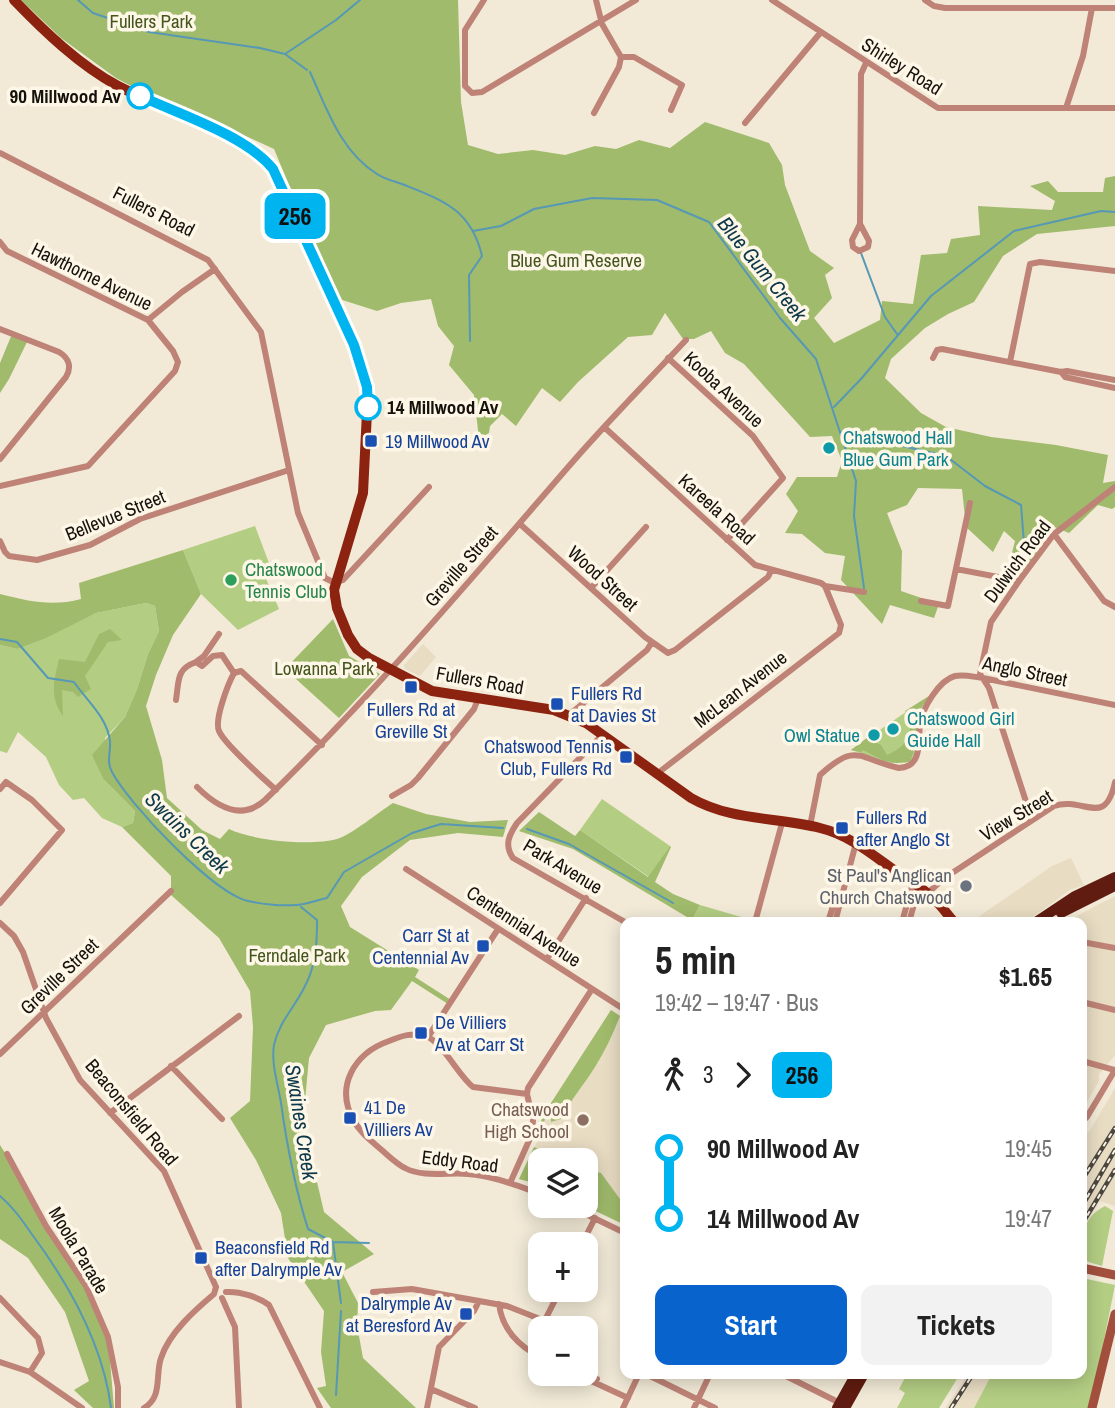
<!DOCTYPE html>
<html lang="en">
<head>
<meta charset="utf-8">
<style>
	:root { --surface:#fff; --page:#f2f2f2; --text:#222; --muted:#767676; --accent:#0863cc }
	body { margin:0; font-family:"Archivo Narrow",sans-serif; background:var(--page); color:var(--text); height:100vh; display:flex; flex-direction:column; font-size:26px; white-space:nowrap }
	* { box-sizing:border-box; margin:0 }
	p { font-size:23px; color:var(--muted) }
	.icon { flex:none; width:38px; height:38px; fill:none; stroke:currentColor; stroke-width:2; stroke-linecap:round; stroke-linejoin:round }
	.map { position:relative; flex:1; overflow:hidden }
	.details { position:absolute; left:620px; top:917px; width:467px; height:462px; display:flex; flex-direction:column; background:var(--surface); border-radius:14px; box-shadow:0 4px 18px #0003 }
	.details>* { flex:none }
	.badge { padding:0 14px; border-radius:10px; font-size:24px; line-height:46px }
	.tools { position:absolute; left:528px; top:1148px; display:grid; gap:14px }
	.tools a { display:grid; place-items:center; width:70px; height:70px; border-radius:14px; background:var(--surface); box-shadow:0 4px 18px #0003; font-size:35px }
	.map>.badge { position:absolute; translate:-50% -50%; box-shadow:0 0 0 4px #fff }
	.legs { display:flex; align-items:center; gap:10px; height:77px; padding:0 35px; font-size:23px }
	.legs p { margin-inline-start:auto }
	.overview { display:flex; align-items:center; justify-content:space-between; height:119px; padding:0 35px }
	h1 { font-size:38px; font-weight:700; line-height:52px }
	.button { display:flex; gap:14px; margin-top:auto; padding:14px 35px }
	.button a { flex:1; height:80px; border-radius:14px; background:var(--accent); color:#fff; font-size:28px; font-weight:700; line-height:80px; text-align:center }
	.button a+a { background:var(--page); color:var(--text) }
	ul { padding:0 35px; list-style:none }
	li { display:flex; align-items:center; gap:24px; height:70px; font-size:26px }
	li i { display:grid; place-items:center; width:10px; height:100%; margin:0 9px; background:currentColor }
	li i::after { content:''; width:18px; height:18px; margin:-9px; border:5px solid; border-radius:50%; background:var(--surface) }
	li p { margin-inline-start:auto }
	li:first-child i { background:linear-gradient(#0000 50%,currentColor 0) }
	li:last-child i { background:linear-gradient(currentColor 50%,#0000 0) }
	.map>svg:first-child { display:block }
</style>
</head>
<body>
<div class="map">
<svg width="1115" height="1408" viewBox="0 0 1115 1408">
	<rect width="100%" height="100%" fill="#f2ead7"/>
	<!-- built -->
	<path fill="#e8dcc3" d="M423,644l13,13 -16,19 -15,-7 -1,-4z
		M1071,858l13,27 -14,5 -44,32h-55l81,-56z
		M1115,896v159l-16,19v7l-17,30v-189h-17z
		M611,1010l14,9v206l-40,-19 1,-46h-45v25l-22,-6 21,-43 2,-19z
		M1115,1088v118l-15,-5 -18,29v-99l7,1z
		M968,1374h24l-18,34h-29z"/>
	<!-- green -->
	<path fill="#b3cd83" d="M255,526l14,37 -8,4 18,42 -41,21 -37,-36 -18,-44z
		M146,603l9,3 4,25 -11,23 -11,35 -12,28 -20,21 -1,42 31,31 -2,12 -11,4 -20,-9 -18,-20 -11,2 -14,-15 -13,-28 -28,-25 -11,21 -7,-2v-106l17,4 79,-36z
		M929,696l-9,14 -5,43 -5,9 -18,1 -41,-13z
		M602,799l68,47 -21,31 -69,-47z
		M700,905l48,14 -1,3h-50l-5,-2z
		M1105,1206l8,5 -11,55 -20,-6c-1,-24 1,-43 23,-54z
		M1082,1278l33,7 -24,120 -2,3h-115l18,-34h90z
		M907,1374h53l-21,34h-42l8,-15 -6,-4z"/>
	<!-- forest -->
	<path fill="#a0bb6c" d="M21,0h437l3,102 7,43 30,9 35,-4 32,5 30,-9 21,3 23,-9 31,8 35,-26 64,21 13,22 3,20 25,66 24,17 -9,7 7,23 -18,20 20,25 46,-23 2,-19 31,3 8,-49 26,-2 4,-14 29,-4 -2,-29 74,4 3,-9 -25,-15 18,-5 10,11h45l2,-14 10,-2v50l-78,8 -34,22 -29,46 -26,12 -23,14 -34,31 -6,19 36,35 25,14 45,10 65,8 52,10 -5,28 12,-2v26l-3,2 -14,-4 -29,28 -17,-7 -31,57 -14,-11 8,-31 -11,-10 -11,21 -27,-25 -4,-38 -44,-1 -11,17 -20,8 15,38 -1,40 38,13 -5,14 -44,-13 -8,19 -41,-44 4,-24 -20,-3 -23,-19 -17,-1 13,-22 -12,-17 11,-17h40l5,-16 -10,-25 -22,1 -66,-73 -19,-11 -14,-22 -17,8h-11l-18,-26 -13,22 -24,2 -50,45 -18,20 -18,-14 -26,38 -14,-12 -12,12 -1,7 -10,6 -5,-44 -25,-30 5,-19 -16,-20 -7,-27 -30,4 -24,8 -41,-13 -62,-149 -52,-24 -62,-24 -44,-23 -55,-40z
		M12,334l16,6 -19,39 -9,14v-30z
		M183,550l18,44 -28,41 -17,40 -10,31 16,54 5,38 35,32 18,9 9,-10c25,12 82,17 108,10 14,-4 42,-27 56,-36l33,11 44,8 38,-2 -5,17 -45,-4 -48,7 -48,37 -21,29 9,21 69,43 -4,7 36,23 -3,4 -36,-23 -21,29 -16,1 -49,14 -17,33 -6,64 21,90 50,42 -32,18 16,31 -1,22 6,33 53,50h-85l-14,-20 9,-2 -5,-34 3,-41 -36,-53 -7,-45 -25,-53 -26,-42 20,-17 3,-74 -3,-36 -31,-53 -48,-43v-19l-49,-49 11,-4 2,-12 -31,-31 -12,-25 33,-38 12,-28 11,-35 11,-23 -4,-25 -9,-3 -50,10 -50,25 -29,11 -17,-4v-51c28,7 52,13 81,5l-2,-16z
		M333,619l16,37 31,18 -41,44 -54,-49z
		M110,629l12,11 -14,2 -23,34 6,13 -13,8 -5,-5 -11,-2 1,26c-14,-19 -9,-36 -4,-57l26,3 14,-28z
		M929,696l-9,14 -2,29 -8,23 -13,1 -13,-2 -21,-11 -2,2 -10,-2 21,-16 2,8 7,3 6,10c20,-9 30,-23 18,-44z
		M539,812l36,24 5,-6 68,47 22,-31 1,1 -16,35 18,12 27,11 -8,15 -119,-71 -54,-18z
		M611,1010l9,6c-7,18 -15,35 -25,51 -11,18 -25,33 -34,52l-10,3v-6h-5l-2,6h-3l1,-5z
		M0,1145l16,25 9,21 61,95 22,51 6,71h-21l-19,-18 15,-9 -24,-69 -37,-54 -28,-19z
		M534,1147l28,13h-21v25l-22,-6z
		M586,1169l15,4 24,33v19l-40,-19z"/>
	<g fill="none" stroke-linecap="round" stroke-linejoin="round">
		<!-- stream -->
		<path stroke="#5698b5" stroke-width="2" d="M78,0l15,13 56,19 111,16 25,6 22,16
			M285,54l51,-34 24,-20
			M310,72c17,37 31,80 67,102 7,5 17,7 25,10 40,16 69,25 80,72l-13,19 1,66
			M473,231l28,-5 33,-17 58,-11 65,2 52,22 71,96 36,41 40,122 -2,35 10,72
			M861,253l24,64 12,17
			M834,407l27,-28 70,-83 83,-65 87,-20 14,1
			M842,432l104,24 39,30 36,19 4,50
			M0,639l17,3 31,36 26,4c13,19 33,35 36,59 1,12 -4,20 2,31 17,32 101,121 136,129 14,3 34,5 48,4 9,0 21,-5 31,-7l17,-26 68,-39 29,-9 62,4
			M527,829l42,15 104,59
			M301,907l16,13c0,25 -1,46 -13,68 -10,20 -25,34 -30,57 -3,19 4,39 7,58 6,43 14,85 27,126l25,13 8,61
			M0,1196c13,11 22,24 31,37 38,51 72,111 80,175
			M333,1242l36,1
			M336,1395l5,-84"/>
		<!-- street -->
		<path stroke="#be8376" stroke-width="6" d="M484,0l-19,30v56l7,7 10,-1 154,-92
			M772,0l166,108h177
			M925,0l9,6 11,2h170
			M621,57h13l48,28 -11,25
			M1066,108l17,-52 9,-48
			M594,113l25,-46 2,-10 -19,-33 -6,-24
			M745,123l76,-91
			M0,153l208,107 53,72 37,181 27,65 10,5 8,-3 86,-93
			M860,224l9,17 -1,6 -9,4 -6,-4 -1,-7 8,-16 1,-150 5,-11
			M0,242l7,9 141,69 25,31 5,11 -3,9 -87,95 -88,20
			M148,320l34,-28 33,-23
			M0,329l59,23c10,6 13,15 7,25l-66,82
			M668,358l85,78 30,42 -56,62
			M933,358l4,-8 5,-1 119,23 6,-1 48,9
			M1010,362l20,-98 10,-2 75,9
			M1061,372l4,5 50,11
			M604,427l151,138 66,18 4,3 39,6
			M520,524l125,113 23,16 7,-3 93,-73 3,-6
			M1054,534l50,67 11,6
			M0,541l5,11 4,4 28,4 53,-15 50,-26 149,-49
			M956,569l63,12
			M591,588l55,-61
			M921,601l27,5 22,-103
			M196,662l8,-6 15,-22
			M176,700c3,-19 0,-31 20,-38l6,4 11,-10 9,-1 12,18
			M569,715l78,-65 5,-8
			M602,735l-85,88c-8,12 -13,22 -4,35l112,64
			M658,773l181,-140 2,-8 -16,-39
			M197,787c19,19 44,35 68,13 106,-103 201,-215 298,-327 39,-46 82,-89 123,-133
			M0,789l6,-7 26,18 30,30 -62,73
			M276,790c-13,-12 -51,-45 -57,-59 -5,-11 9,-47 15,-58l7,-2 81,74
			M392,796l19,-11 7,-7 56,-69 4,-10
			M1032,820l-43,-132 -9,-14 11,-52 28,-41 35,-47 61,-47
			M810,826l10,-51c37,-34 38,-16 79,-7 24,-1 19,-27 21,-44 2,-15 19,-44 35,-48 9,-2 19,1 28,2l132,27
			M406,869l219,141
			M928,893l15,-14 111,-73c30,-10 51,23 61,-24
			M755,922l27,-99
			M828,922l6,-19
			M835,922l21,-79
			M902,922l11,-39
			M909,922l10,-35
			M0,923l14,13 9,16 23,66 34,62 84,91 52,116
			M1082,942l33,6
			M547,959l39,-61
			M1082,1002l33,8
			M428,1037l70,-108
			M0,1054l171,-163
			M1082,1061l33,9
			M171,1066l51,53
			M527,1094l-54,-7c-15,-12 -30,-44 -47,-51 -13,-4 -25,0 -37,5 -34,12 -55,45 -35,80 7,13 19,21 30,31 7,6 13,12 21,16 18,10 44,4 63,6 25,2 50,12 73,20
			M527,1094l1,-6 64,-99
			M110,1113l129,-97
			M1082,1122l5,-5 28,-47
			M7,1154l39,72 40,60 22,51 10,50v21
			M510,1183l22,-49 1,-14 -6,-26
			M569,1206l56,27
			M582,1244l13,-26
			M226,1292c14,-1 32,5 43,13l51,103
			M373,1292l39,-3 95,17 38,15
			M0,1298l38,40 4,15 -12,19
			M222,1298l13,29 4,81
			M499,1304c3,25 20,43 42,53
			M541,1328l19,-38
			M541,1329l-10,18 10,4
			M0,1362l30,10 52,36
			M586,1373l11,6
			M576,1374l52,24
			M646,1374l69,34
			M782,1374l58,29
			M431,1389l44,19
			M144,1408c19,-11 11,-33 17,-50 8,-25 34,-48 53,-64l2,-7
			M427,1408l12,-61 35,-36 5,-10
			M623,1408l16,-34
			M694,1408l16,-34"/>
		<!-- secondary -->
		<path stroke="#a34f3e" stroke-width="9" d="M1082,1268l33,7
			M1092,1408l23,-94"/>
		<!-- primary -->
		<path stroke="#8c2310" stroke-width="10" d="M14,0c30,31 65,65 104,86 46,24 131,47 159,89l77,170 14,47 -5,101 -29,97 3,18 11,27 9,14 12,9 63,33 122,19 32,13 105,75c40,23 86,19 129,30 30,7 54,28 78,45 12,8 25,15 35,25 8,7 14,16 21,24"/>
		<!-- highway -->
		<path stroke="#601c10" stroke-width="10" d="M1061,913l54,-27
			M1036,922l39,-26 40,-19
			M837,1408l19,-34
			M845,1408l19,-34"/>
		<defs>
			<path id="rail" d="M1082,1180l33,-52
				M1082,1206l33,-56
				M1082,1224l33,-54
				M951,1408l22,-34"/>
		</defs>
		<!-- rail casing -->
		<use href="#rail" stroke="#4c473e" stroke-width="4.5"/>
		<!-- rail -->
		<use href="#rail" stroke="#fef7e8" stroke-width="2" stroke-dasharray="5" stroke-linecap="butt"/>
	</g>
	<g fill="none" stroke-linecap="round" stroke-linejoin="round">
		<defs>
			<path id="line-1" d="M140,96c39,18 107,40 133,73l81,176 13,42 1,20"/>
		</defs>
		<!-- line-1 casing -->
		<use href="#line-1" stroke="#fff" stroke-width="16"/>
		<!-- line-1 -->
		<use href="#line-1" stroke="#00b5ef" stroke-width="10"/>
	</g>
	<!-- markers -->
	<g fill="#fff" stroke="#00b5ef" stroke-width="3.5">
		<circle cx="140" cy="96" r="12"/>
		<circle cx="368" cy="407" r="12"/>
	</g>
	<g fill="#1a4fb4" stroke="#fef7e8" stroke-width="2.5">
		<rect x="364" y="434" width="14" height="14" rx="3.5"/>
		<rect x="404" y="680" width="14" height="14" rx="3.5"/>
		<rect x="550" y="697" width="14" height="14" rx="3.5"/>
		<rect x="619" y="750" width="14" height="14" rx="3.5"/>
		<rect x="835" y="821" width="14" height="14" rx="3.5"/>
		<rect x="476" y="939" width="14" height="14" rx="3.5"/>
		<rect x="414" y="1026" width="14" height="14" rx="3.5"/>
		<rect x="343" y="1111" width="14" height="14" rx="3.5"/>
		<rect x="194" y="1251" width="14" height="14" rx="3.5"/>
		<rect x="459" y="1307" width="14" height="14" rx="3.5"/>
	</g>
	<g fill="#0f9aa8" stroke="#fef7e8" stroke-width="2.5">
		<circle cx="829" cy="448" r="7"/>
		<circle cx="893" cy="729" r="7"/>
		<circle cx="874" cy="735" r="7"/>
	</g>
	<circle fill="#2e9e5b" stroke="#fef7e8" stroke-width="2.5" cx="231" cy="580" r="7"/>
	<circle fill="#6b7280" stroke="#fef7e8" stroke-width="2.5" cx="966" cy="886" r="7"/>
	<circle fill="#8d6e63" stroke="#fef7e8" stroke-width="2.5" cx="583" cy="1120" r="7"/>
	<g text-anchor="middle" stroke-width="7" stroke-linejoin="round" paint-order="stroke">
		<!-- park labels -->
		<g font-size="19" fill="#44551d" stroke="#fef7e8">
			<text x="151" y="28">Fullers Park</text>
			<text x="576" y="267">Blue Gum Reserve</text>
			<text x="324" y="675">Lowanna Park</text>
			<text x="297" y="962">Ferndale Park</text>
		</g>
		<!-- street labels -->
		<g font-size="19" fill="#15120c" stroke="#fef7e8">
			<text transform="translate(902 66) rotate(32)" y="7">Shirley Road</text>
			<text transform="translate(154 211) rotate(27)" y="7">Fullers Road</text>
			<text transform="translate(92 276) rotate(26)" y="7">Hawthorne Avenue</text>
			<text transform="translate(724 389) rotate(43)" y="7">Kooba Avenue</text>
			<text transform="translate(717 509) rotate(42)" y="7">Kareela Road</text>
			<text transform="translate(115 515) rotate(-22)" y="7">Bellevue Street</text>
			<text transform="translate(1017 561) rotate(-53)" y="7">Dulwich Road</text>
			<text transform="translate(461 566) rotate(-49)" y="7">Greville Street</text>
			<text transform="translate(603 578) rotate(42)" y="7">Wood Street</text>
			<text transform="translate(1025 671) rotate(12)" y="7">Anglo Street</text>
			<text transform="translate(480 680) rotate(10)" y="7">Fullers Road</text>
			<text transform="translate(740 689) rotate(-38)" y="7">McLean Avenue</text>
			<text transform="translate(1016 815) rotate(-31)" y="7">View Street</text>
			<text transform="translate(563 866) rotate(31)" y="7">Park Avenue</text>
			<text transform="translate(524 926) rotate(33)" y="7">Centennial Avenue</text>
			<text transform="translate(59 976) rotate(-44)" y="7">Greville Street</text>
			<text transform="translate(132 1112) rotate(50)" y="7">Beaconsfield Road</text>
			<text transform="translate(460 1161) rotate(7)" y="7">Eddy Road</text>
			<text transform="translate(79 1250) rotate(59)" y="7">Moola Parade</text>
		</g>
		<!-- stop labels -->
		<g font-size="19" font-weight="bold" fill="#15120c" stroke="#fef7e8" text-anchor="end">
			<text x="121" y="103">90 Millwood Av</text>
			<text x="387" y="414" text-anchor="start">14 Millwood Av</text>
		</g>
		<!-- culture labels -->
		<g font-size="19" fill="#0d838f" stroke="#fef7e8" text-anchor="start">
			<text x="843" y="444">Chatswood Hall<tspan x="843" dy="22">Blue Gum Park</tspan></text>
			<text x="907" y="725">Chatswood Girl<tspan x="907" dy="22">Guide Hall</tspan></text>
			<text x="860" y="742" text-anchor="end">Owl Statue</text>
		</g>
		<!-- transit labels -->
		<g font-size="19" fill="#164399" stroke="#fef7e8" text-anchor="start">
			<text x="385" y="448">19 Millwood Av</text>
			<text x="571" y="700">Fullers Rd<tspan x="571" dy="22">at Davies St</tspan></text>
			<text x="411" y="716" text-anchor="middle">Fullers Rd at<tspan x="411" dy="22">Greville St</tspan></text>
			<text x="612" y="753" text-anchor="end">Chatswood Tennis<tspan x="612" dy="22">Club, Fullers Rd</tspan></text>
			<text x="856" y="824">Fullers Rd<tspan x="856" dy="22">after Anglo St</tspan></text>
			<text x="469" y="942" text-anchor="end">Carr St at<tspan x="469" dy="22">Centennial Av</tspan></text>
			<text x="435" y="1029">De Villiers<tspan x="435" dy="22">Av at Carr St</tspan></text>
			<text x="364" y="1114">41 De<tspan x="364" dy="22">Villiers Av</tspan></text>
			<text x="215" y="1254">Beaconsfield Rd<tspan x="215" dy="22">after Dalrymple Av</tspan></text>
			<text x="452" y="1310" text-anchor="end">Dalrymple Av<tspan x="452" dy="22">at Beresford Av</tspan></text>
		</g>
		<!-- leisure labels -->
		<g font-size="19" fill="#27864d" stroke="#fef7e8" text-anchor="start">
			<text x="245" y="576">Chatswood<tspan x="245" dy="22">Tennis Club</tspan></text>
		</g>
		<!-- worship labels -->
		<g font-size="19" fill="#5b616d" stroke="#fef7e8" text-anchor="end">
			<text x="952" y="882">St Paul's Anglican<tspan x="952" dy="22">Church Chatswood</tspan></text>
		</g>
		<!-- education labels -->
		<g font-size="19" fill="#785e54" stroke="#fef7e8" text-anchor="end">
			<text x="569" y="1116">Chatswood<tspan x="569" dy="22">High School</tspan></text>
		</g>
		<!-- water labels -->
		<g font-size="21" font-style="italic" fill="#0c3849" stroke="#fef7e8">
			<text transform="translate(762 269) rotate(51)" y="7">Blue Gum Creek</text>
			<text transform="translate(187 833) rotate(44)" y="7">Swains Creek</text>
			<text transform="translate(301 1122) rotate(81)" y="7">Swaines Creek</text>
		</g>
	</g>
</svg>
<div class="tools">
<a><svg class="icon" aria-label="layers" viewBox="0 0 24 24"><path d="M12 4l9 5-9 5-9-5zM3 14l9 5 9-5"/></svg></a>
<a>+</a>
<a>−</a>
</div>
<b class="badge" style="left:295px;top:216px;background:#00b5ef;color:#111">256</b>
<section class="details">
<div class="overview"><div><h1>5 min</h1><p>19:42 – 19:47 · Bus</p></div><b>$1.65</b></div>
<div class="legs"><svg class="icon" aria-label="walk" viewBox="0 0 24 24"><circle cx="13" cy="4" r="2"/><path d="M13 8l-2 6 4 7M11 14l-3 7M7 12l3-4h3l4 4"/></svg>3<svg class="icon" aria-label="forward" viewBox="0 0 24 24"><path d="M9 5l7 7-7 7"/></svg><b class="badge" style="background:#00b5ef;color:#111">256</b></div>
<ul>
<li><i style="color:#00b5ef"></i><b>90 Millwood Av</b><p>19:45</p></li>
<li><i style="color:#00b5ef"></i><b>14 Millwood Av</b><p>19:47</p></li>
</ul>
<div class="button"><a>Start</a><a>Tickets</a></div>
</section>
</div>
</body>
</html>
